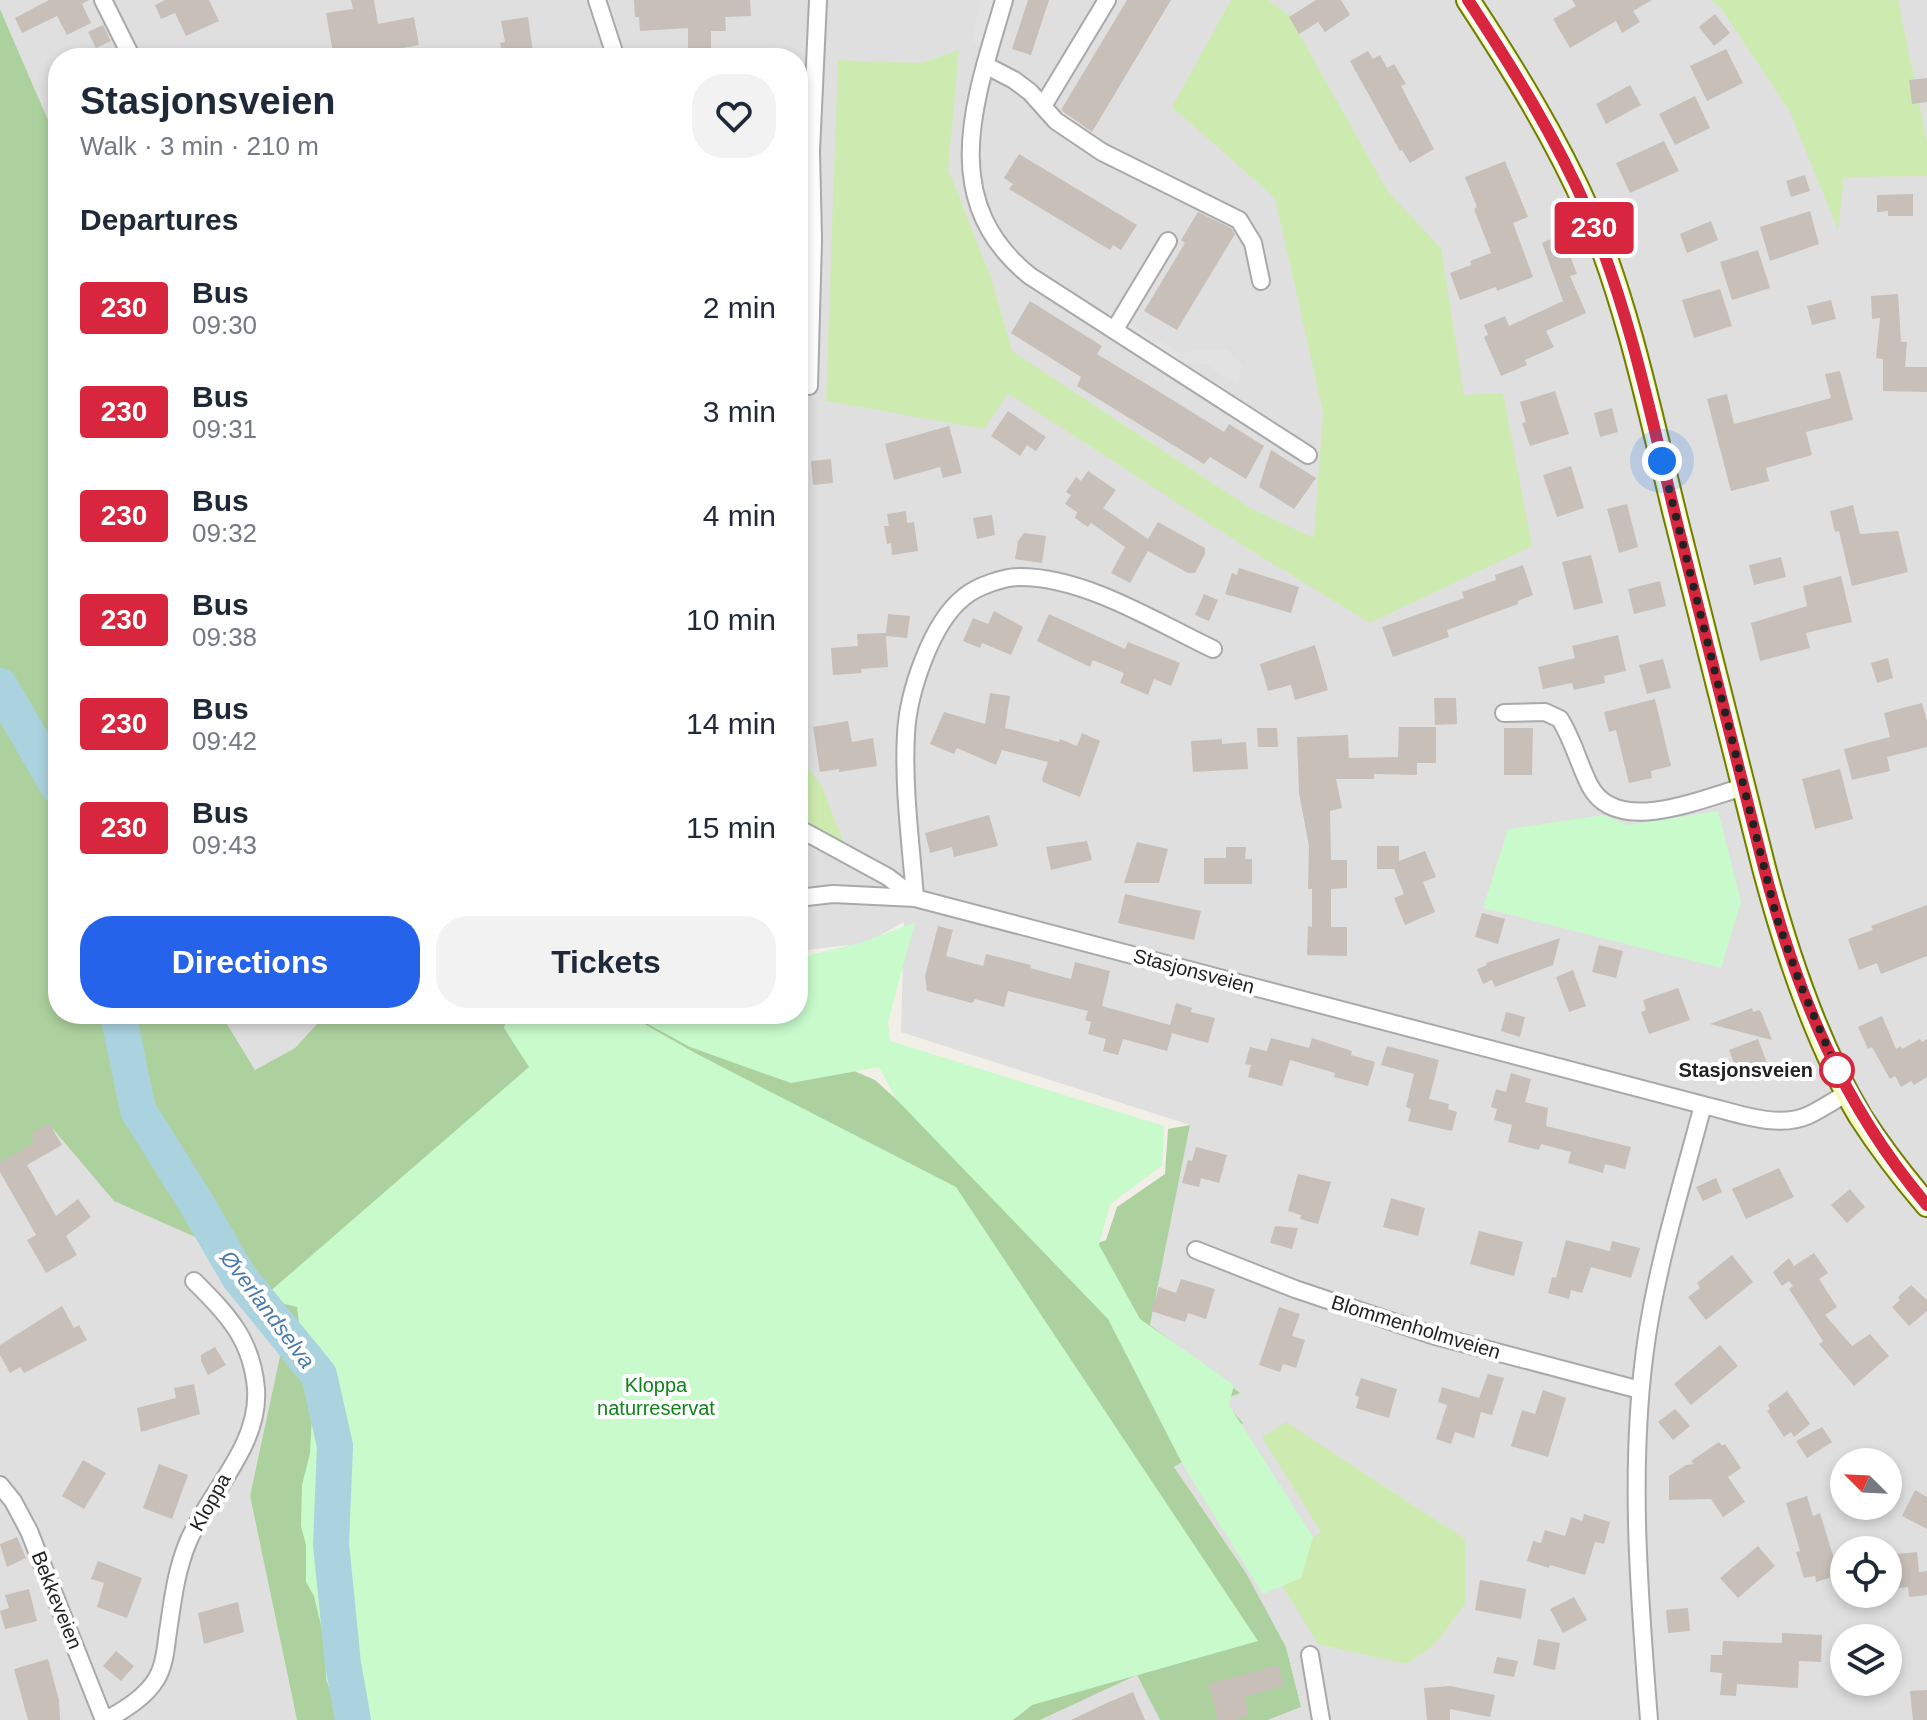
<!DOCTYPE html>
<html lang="en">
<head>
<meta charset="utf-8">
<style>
	:root { --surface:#fff; --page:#f2f2f3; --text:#1f2937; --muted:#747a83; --accent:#2563eb }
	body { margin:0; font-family:Arial,sans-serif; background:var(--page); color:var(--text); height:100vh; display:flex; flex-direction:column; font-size:30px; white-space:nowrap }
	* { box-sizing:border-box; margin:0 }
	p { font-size:26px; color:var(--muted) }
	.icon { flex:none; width:44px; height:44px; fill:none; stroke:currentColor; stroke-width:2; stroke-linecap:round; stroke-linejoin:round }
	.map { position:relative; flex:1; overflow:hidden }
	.panel { position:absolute; left:48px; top:48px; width:760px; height:976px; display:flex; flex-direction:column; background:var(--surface); border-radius:32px; box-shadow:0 4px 12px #0003 }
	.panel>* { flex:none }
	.badge { padding:0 16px; border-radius:6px; font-size:28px; line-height:52px }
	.needle { width:52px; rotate:294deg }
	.controls { position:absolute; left:1830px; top:1448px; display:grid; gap:16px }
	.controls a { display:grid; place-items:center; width:72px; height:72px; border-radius:50%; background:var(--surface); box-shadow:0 4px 12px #0003; font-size:40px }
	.you { position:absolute; width:40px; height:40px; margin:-20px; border:6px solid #fff; border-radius:50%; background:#1a73e8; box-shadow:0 0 0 12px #1a73e833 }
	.map>.badge { position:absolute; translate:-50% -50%; box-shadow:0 0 0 4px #fff }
	h2 { padding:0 32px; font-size:30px; line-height:72px }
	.round { display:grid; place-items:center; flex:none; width:84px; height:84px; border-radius:32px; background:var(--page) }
	.head { display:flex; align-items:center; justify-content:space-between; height:136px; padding:0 32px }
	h1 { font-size:38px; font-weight:800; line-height:60px }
	.cta { display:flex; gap:16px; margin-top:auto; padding:16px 32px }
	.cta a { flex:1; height:92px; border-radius:32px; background:var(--accent); color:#fff; font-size:32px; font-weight:800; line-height:92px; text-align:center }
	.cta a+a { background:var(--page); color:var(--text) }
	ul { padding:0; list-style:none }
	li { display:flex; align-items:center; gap:24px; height:104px; padding:0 32px }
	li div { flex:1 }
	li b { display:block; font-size:30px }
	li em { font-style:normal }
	li .badge { min-width:88px; font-weight:700; text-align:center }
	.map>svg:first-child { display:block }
</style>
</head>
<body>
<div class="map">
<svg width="1927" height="1720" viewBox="0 0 1927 1720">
	<rect width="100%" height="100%" fill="#f2efe9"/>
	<!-- residential -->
	<path fill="#e0dfdf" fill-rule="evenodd" d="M0,0h1927v1720h-659l33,-13 -15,-60 -40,-74 -73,-107 69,-43 -20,-23 17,-7 -89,-68 40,-200 -289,-93 3,-110 -38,21 -68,8v-893h-740v85l-58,-134zM1844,1462h44v44h-44zM1844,1550h44v44h-44zM1844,1638h44v44h-44z
		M221,1014h105l-31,34 -40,22z
		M52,1128l63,73 107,48 58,107 -30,140 47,224h-297v-553z
		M1137,1675l23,45h-120z"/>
	<!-- grass -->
	<path fill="#cdebb0" d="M1231,0h37l20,14 100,178 53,56 23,147 39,-2 29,153 -162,77 -131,-80 -231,-150 -24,36 -158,-28 12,-341 83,3 38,-13 -11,119 43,109 21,73 240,158 62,29 9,-126 -48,-214 -103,-91z
		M1710,0h188l29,141v35l-83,1 -6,53 -48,-118 -69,-104z
		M798,755l24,31 22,58 -46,-28z
		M1286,1422l179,117v65l-30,40 -29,20 -88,-20 -47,-77 50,-35 -59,-95z"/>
	<!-- forest -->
	<path fill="#add19e" d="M0,9l58,134v871h163l34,56 40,-22 31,-34h320l199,53 30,13 193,174 38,-14 11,-33 48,-33 3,-45 22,-4 -40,200 90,68 -17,7 20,23 -69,44 72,106 40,74 15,60 -33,13h-108l-23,-45 -97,45h-743l-47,-224 30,-140 -58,-107 -108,-48 -61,-72 -53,38z"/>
	<!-- park -->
	<path fill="#c8facc" d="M1718,811l23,91 -20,66 -238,-60 25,-79 96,-14 24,10z
		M915,922l-27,100 2,19 274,85 -2,40 -52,38 -11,41 41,74 94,66 -5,20 84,132 -12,41 -38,16 -79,-127 -76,-148 -212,-220 -17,-32 -88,16 -101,-36 -44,-24 -5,-9h157v-56l65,-16z
		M508,1014h119l68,39 261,134 302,454 -226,64 -19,15h-674l-13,-42 -1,-36 -11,-46 -8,-14v-37l-5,-19 1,-41 8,-32 2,-37 7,-10 9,-4 1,-24 -30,-55 -2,-16 -16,-4 -14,-9 262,-227 -25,-39z"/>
	<!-- parking -->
	<path fill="#e2e2e2" d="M981,0h16l-14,48 -12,-6z
		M1125,321l57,33 16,-5 29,1 16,15 -7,19 -30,-20 -26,-1 -60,-33z"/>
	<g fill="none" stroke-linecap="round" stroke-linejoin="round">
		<!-- river -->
		<path stroke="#aad3df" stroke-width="36" d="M0,686l58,100
			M118,1014l20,96 60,96 41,71 80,98 16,71 -4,98 12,120 10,56"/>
	</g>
	<!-- building -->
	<path fill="#c7bfb8" d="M49,0h40l-7,4 9,19 -24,12 -10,-19 -35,17 -7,-15z
		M165,0h44l10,21 -33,15 -11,-23 -14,6 -6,-14z
		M351,0h23l4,24 36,-7 5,28 -38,7 1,6h-48l-8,-45 27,-4z
		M634,0h116l1,16 -26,1 1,14h-15v27h-23v-30l-48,3 -1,-14h-4z
		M1028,0h21l-18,55 -19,-6z
		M1127,0h44l-79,132 -31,-22z
		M1316,0h25l9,15 -25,17 -7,-10 -19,12 -10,-17z
		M1572,0h80l-19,11 7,11 -18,11 -6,-12 -46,27 -17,-29 23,-13z
		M1715,14l15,19 -16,13 -15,-19z
		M528,17l5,35 -30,6 -3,-15 5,-1 -4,-21z
		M103,25l8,16 -15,7 -8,-16z
		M1726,49l17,34 -36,18 -17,-35z
		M1368,51l5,8 7,-4 7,13 7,-4 12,20 -5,2 33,63 -24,14 -8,-13 -2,1 -50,-90z
		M1927,78v24l-15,2 -3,-24z
		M1630,85l11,20 -35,19 -10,-20z
		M1695,96l15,32 -35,17 -16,-31z
		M1664,141l15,30 -49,22 -14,-30z
		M1019,154l118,71 -16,25 -8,-5 -3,5 -101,-61 4,-5 -9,-6z
		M1505,161l23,56 -15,6 20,54 -36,14 -1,-4 -36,13 -10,-27 21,-8 -1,-4 21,-8 -17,-44 3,-2 -12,-30z
		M1805,175l5,16 -19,6 -5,-16z
		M1913,194v22h-25v-5l-11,1v-17z
		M1810,211l9,33 -49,17 -10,-34z
		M1198,212l33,16 4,6 -58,96 -33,-19 41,-68 -4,-3z
		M1711,221l7,19 -31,13 -7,-19z
		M1553,238l8,18 8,-3 8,21 -7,2 16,37 -40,18 8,16 -29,13 2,5 -26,11 -17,-39 4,-2 -4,-10 21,-9 4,10 54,-25 -21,-58z
		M1758,250l12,38 -38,12 -12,-38z
		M1720,289l12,37 -38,12 -12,-38z
		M1898,294l3,48h6l-2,25h22v25l-44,-1v-32l-7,-1 4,-40 -8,1 -1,-23z
		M1831,300l5,19 -24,6 -5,-19z
		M1030,301l72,45 -5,8 74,45 53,33 5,-8 35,22 -18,33 -36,-22 -6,7 -127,-78 4,-9 -70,-44z
		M1840,371l13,49 -47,12 6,23 -46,13 3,13 -38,10 -24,-92 20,-5 7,30 97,-26 -6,-24z
		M1555,391l14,43 -39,12 -8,-23 4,-1 -6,-20z
		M1612,408l6,24 -18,5 -6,-24z
		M1008,411l38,26 -10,14 -9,-6 -7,11 -29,-20z
		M949,426l13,47 -19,5 -3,-11 -46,13 -9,-36z
		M1271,450l45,28 -22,31 -35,-22z
		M831,459l2,24 -20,2 -2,-24z
		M1571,466l13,42 -27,9 -14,-42z
		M1088,471l28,19 -13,18 45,31 10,-17 47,26v6l-10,19h-7l-40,-22 -18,32 -19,-10 14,-26 -34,-24 -3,4 -13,-9 2,-6 -12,-8 6,-9 -5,-3 10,-15 5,4z
		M1627,504l11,43 -19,6 -12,-44z
		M1853,505l7,29 38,-3 10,41 -56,14 -13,-55 -4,1 -5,-21z
		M906,511l1,12 7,-1 4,29 -26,4 -1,-12 -4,1 -3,-18h5l-2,-12z
		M992,515l3,20 -18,4 -4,-21z
		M1024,533l22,3 -4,27 -27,-4 3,-18z
		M1591,555l12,48 -29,7 -12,-48z
		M1781,557l5,20 -32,8 -5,-20z
		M1523,565l10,30 -15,6v3l-71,26 2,7 -56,20 -11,-30 82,-29 -2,-6 34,-12 -1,-5z
		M1239,568l60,19 -8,26 -66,-19 7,-21 5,2z
		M1841,576l11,46 -46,11 4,15 -50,13 -9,-38 56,-17 -4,-20z
		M1660,581l6,25 -32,8 -6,-25z
		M1204,594l14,6 -9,21 -14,-6z
		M994,611l29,16 -12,28 -29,-12 -2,5 -17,-7 10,-23 15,6z
		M888,614l22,2 -3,22 -21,-2 2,31 -27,2 1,4 -29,2 -2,-27 27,-2 -1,-12 29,-1z
		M1049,614l76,35 3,-7 52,21 -9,23 -17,-7 -6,16 -28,-12 4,-10 -31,-13 -3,7 -53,-26z
		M1618,635l8,36 -22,5 1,7 -31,7 -2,-7 -29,6 -5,-22 37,-9 -3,-12z
		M1315,645l13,45 -33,10 -4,-15 -23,6 -8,-27z
		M1888,658l5,20 -16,5 -6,-20z
		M1663,659l8,29 -24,6 -8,-29z
		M990,693l20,3 -5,32 54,14 1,-3 17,7 5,-13 18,8 -20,56 -37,-15 -1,-3 6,-17 -46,-12 -6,15 -39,-17 -3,6 -24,-10 14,-32 41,12z
		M1434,698h22l1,26 -22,1z
		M1655,699l16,67 -20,5 1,7 -23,5 -13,-53 -7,2 -5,-20z
		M1922,703l5,18v26l-40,10 3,14 -38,9 -8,-31 46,-12 -6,-24z
		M848,721l4,21 21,-4 4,28 -38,6v-3l-19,3 -7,-45z
		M1399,727h37v36h-19v12l-43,-1v5h-38l6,29 -12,3 1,49h16v28l-16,1v38h16v29l-40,-1 1,-29 4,1v-38h-4l1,-43 -10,-53 -2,-56 51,-2 1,23 49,-1z
		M1257,728h20l1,19h-20z
		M1504,728h29l-1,47h-28z
		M1222,739v5l24,-2 2,27 -55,3 -2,-31z
		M1840,769l13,50 -38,10 -13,-50z
		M989,815l9,31 -44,11 -2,-10 -22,6 -5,-20z
		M1087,841l5,19 -41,10 -5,-23z
		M1137,842l31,7 -9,34h-35z
		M1377,846h22v15l26,-10 11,26 -13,5 12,30 -30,13 -11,-27 10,-4 -10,-25h-17z
		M1226,847h20l-1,12h7v25h-48v-26h22z
		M1125,894l76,17 -7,29 -76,-17z
		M1927,905v51l-46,18 -4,-11 -18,7 -11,-31 25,-9 -2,-4z
		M1482,913l23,6 -7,25 -23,-7z
		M938,926l15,4 -7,26 37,10 3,-12 45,11 -1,3 41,11 4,-17 35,9 -8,35 68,19 6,-22 16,5 -1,4 24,6 -7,25 -36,-10 -5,18 -44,-12 -5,16 -15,-4 3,-12 -18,-5 3,-12 -6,-2 3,-9 -80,-20 -4,16 -29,-8 -3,4 -45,-12 -2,-15z
		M1560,938l-7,27 -58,22 -3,-7 -9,4 -6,-15 10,-4 -1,-2z
		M1599,945l24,6 -7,27 -24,-6z
		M1573,970l13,36 -17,6 -13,-35z
		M1678,988l12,32 -41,14 -8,-22 5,-2 -3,-10z
		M1752,1008l1,4 6,-2 2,2 11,28 -62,-16z
		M1506,1012l19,5 -5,20 -19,-6z
		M1882,1016l14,33 5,-3 1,3 18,-10 2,3 5,-3v38l-13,8 -3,-4 -10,6 -6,-11 -5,3 -18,-32 -4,2 -10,-22z
		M1271,1038l38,10 3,-10 40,13 -1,4 24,7 -7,24 -34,-9 1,-4 -45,-13 -8,26 -34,-9 3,-12 -6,-1 5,-17 17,4z
		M1758,1039l9,24 -29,11 -9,-24z
		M1387,1046l52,14 -10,39 20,5 -1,5 9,3 -5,19 -44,-10 3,-12 -5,-2 8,-33 -33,-9z
		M1511,1073l20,6 -6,23 23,6 -2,18 85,21 -6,22 -20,-5 -2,9 -35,-10 3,-11 -30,-8 -2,6 -31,-8 4,-17 -18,-5 3,-11 -6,-2 5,-18 10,3z
		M49,1123l13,22 -35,20 29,51 22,-17 13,18 -25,19 11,19 -31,18 -19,-33 9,-5 -36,-63v-10l35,-20 -5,-8z
		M1196,1147l31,8 -8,28 -18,-5 -2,9 -17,-4 6,-23 4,1z
		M1779,1168l15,29 -48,22 -14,-30z
		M1298,1174l33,8 -13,42 -18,-5 1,-4 -13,-4z
		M1716,1178l6,14 -19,9 -7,-14z
		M1850,1189l15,18 -18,16 -16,-18z
		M1391,1198l34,10 -7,28 -35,-9z
		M1275,1226l23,2 -6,21 -22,-6z
		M1479,1231l44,11 -9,34 -44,-12z
		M1566,1240l44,11 2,-10 28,7 -9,30 -40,-11 -9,26 -11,-3 -2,9 -21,-6 4,-16 4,1z
		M1814,1253l14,20 -9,6 18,28 -12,8 27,31 18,-12 19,22 -35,30 -35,-42 4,-3 -34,-52 4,-3 -4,-5 -7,5 -9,-14 16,-14 5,8z
		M1732,1255l21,27 -47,38 -18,-23 12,-9 -3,-5z
		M1181,1279l34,10 -9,30 -18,-6 -3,9 -34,-11 8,-24 17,6z
		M1911,1285l16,15v11l-18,15 -17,-19 8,-7 -2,-3z
		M62,1306l12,22 5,-3 8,15 -63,33 -4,-6 -10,6 -10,-18v-10z
		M1279,1307l21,7 -8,22 13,4 -9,28 -13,-4 -3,8 -21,-7z
		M1720,1345l18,21 -47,39 -17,-21z
		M215,1347l11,18 -18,10 -7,-14v-6z
		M1488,1374l16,4 -12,37 -11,-3 -7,26 -19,-6 -4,12 -15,-5 11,-34 -9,-3 4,-15 37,11z
		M1361,1378l36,11 -8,29 -33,-10 3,-11 -4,-2z
		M194,1384l6,30 -59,18 -4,-24 39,-10 -2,-10z
		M1543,1390l23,8 -18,59 -37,-11 11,-36 13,4z
		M1787,1391l23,33 -16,13 -3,-5 -7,5 -17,-26 3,-2 -2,-4z
		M1675,1409l15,17 -17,14 -15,-18z
		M1822,1427l10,15 -25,16 -11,-17z
		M1719,1442l3,4 3,-2 16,24 -13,9 17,25 -22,15 -12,-18 -42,1v-24l17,-11 8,-1 -3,-3z
		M83,1460l23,13 -22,36 -22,-13z
		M159,1464l29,11 -16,44 -29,-11z
		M1915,1490l12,7v32l-25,-13z
		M1807,1496l6,20 7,-3 19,62 -23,7 -1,-6 -11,2 -8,-26 4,-1 -14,-48z
		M1584,1514l26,8 -6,22 -9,-2 -10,33 -35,-10 -1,3 -22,-7 6,-20 8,2 4,-13 20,6 6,-19 11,4z
		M17,1537l9,21 -19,9 -7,-23z
		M1758,1546l17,20 -37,32 -18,-20z
		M1917,1552l2,20 8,-1v24l-18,2 -1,-10 -20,2v-29l9,-1v-5z
		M98,1561l44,17 -15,40 -30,-11 7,-24 -13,-4z
		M1480,1580l46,9 -5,30 -46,-9z
		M29,1589l8,32 -32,8 -5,-18 9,-3 -4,-13z
		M1574,1597l13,23 -24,13 -13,-24z
		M238,1602l6,30 -40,12 -6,-31z
		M1688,1608l2,23 -22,2 -2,-23z
		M1782,1633l40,2 -1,27 -22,-1 -1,27 -61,-4 -1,12 -16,-1 2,-22 -12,-1 1,-17h11l1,-14 59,2z
		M1538,1639l22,4 -5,27 -22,-5z
		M116,1651l18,15 -13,15 -18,-15z
		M1497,1657l21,4 -4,16 -21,-4z
		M48,1659l11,41 1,20h-32l-14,-51z
		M1278,1665l6,21 -40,11 5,19 -13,4h-18l-10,-36z
		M1450,1686l45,9 -5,22 -40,-8v11h-23l-3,-32z
		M1927,1690v30h-14l-3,-29z
		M1133,1692l12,28h-74l38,-18z"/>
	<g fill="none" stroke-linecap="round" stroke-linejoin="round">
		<defs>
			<path id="street" d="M103,0l29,58
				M597,0l19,58
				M1004,0c-28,97 -69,200 26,276l278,179
				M985,65l29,15 16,12 26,29 46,31 137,68 14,23 8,38
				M1043,106l64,-106
				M1115,329l53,-88
				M809,386l4,-146 -2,-89 7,-151
				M1213,649c-57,-27 -128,-72 -193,-72 -16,0 -43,9 -56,20 -33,26 -56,96 -58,137 -3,54 5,110 9,164l788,207c32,7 74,25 106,10 13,-6 26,-15 38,-22
				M1504,713l41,-1 15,7c14,23 19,46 30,67 27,51 112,12 154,1
				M798,828l90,49 27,21
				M798,898l35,-4 82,4
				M1196,1250l99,39 137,46 208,55
				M0,1485l13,16 16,30 75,189
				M1310,1655l11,65
				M106,1720c18,-10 40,-23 51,-42 9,-16 9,-36 12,-53 4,-28 8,-57 19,-83 21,-50 72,-96 68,-153 -4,-50 -29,-75 -62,-108
				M1649,1720c-10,-127 -21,-258 -2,-384 12,-78 36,-155 56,-231"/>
			<path id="secondary" d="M1468,0c44,67 88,138 120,211 41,98 62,202 87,304 29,118 60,235 89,353 22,83 52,174 96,248 20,31 43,61 67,89"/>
		</defs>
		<!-- street casing -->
		<use href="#street" stroke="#a9a9a9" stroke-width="20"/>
		<!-- secondary casing -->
		<use href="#secondary" stroke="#707d05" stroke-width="26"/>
		<!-- street -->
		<use href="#street" stroke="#fff" stroke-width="16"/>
		<!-- secondary -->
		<use href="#secondary" stroke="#f7fabf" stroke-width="22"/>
	</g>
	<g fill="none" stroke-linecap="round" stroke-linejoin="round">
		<defs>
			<path id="line" d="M1468,0c44,67 88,138 120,212 42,100 64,209 90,315 28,114 58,227 86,341 33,126 78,237 163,337"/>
		</defs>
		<!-- line casing -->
		<use href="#line" stroke="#fff" stroke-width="18"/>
		<!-- line -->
		<use href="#line" stroke="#d7263d" stroke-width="12"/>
		<!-- walk -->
		<path stroke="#222" stroke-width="8" stroke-dasharray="0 14.4" d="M1662,461l115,458 24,67 38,88 -2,-4"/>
	</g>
	<!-- markers -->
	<circle fill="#fff" stroke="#d7263d" stroke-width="4" cx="1837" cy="1070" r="16"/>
	<g text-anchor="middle" stroke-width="8" stroke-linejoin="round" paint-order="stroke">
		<!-- street labels -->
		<g font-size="20" fill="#222" stroke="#fff">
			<text transform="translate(1194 971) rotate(15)" y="7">Stasjonsveien</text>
			<text transform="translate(1416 1327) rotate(17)" y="7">Blommenholmveien</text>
			<text transform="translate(210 1502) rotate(-61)" y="7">Kloppa</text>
			<text transform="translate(57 1600) rotate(68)" y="7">Bekkeveien</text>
		</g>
		<!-- stop labels -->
		<g font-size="20" font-weight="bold" fill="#222" stroke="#fff" text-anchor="end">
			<text x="1813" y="1077">Stasjonsveien</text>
		</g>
		<!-- park labels -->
		<g font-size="20" fill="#0c8416" stroke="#fff">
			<text x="656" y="1392">Kloppa<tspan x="656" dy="23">naturreservat</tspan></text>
		</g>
		<!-- water labels -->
		<g font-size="22" font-style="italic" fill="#4a7aab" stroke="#fff">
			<text transform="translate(268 1309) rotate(53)" y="8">Øverlandselva</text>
		</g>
	</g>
</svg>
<div class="controls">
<a><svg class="needle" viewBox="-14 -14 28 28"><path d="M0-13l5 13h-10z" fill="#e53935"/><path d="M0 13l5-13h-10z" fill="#747a83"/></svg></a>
<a><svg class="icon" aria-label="locate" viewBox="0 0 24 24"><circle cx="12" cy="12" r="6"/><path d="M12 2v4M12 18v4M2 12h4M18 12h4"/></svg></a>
<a><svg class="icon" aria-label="layers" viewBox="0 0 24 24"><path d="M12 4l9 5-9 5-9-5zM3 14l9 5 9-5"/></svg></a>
</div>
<div class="you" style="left:1662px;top:461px"></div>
<b class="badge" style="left:1594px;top:228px;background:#d7263d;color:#fff">230</b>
<section class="panel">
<div class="head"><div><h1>Stasjonsveien</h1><p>Walk · 3 min · 210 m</p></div><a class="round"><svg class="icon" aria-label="heart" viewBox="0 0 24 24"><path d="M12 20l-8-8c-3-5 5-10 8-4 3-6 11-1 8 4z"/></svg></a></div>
<h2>Departures</h2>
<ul>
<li><span class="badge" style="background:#d7263d;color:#fff">230</span><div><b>Bus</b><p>09:30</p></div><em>2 min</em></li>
<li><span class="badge" style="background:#d7263d;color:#fff">230</span><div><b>Bus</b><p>09:31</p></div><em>3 min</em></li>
<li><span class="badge" style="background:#d7263d;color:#fff">230</span><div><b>Bus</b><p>09:32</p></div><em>4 min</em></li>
<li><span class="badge" style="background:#d7263d;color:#fff">230</span><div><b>Bus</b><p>09:38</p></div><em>10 min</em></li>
<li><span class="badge" style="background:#d7263d;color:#fff">230</span><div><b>Bus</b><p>09:42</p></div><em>14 min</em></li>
<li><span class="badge" style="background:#d7263d;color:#fff">230</span><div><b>Bus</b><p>09:43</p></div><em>15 min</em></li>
</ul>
<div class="cta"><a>Directions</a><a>Tickets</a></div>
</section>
</div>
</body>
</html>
